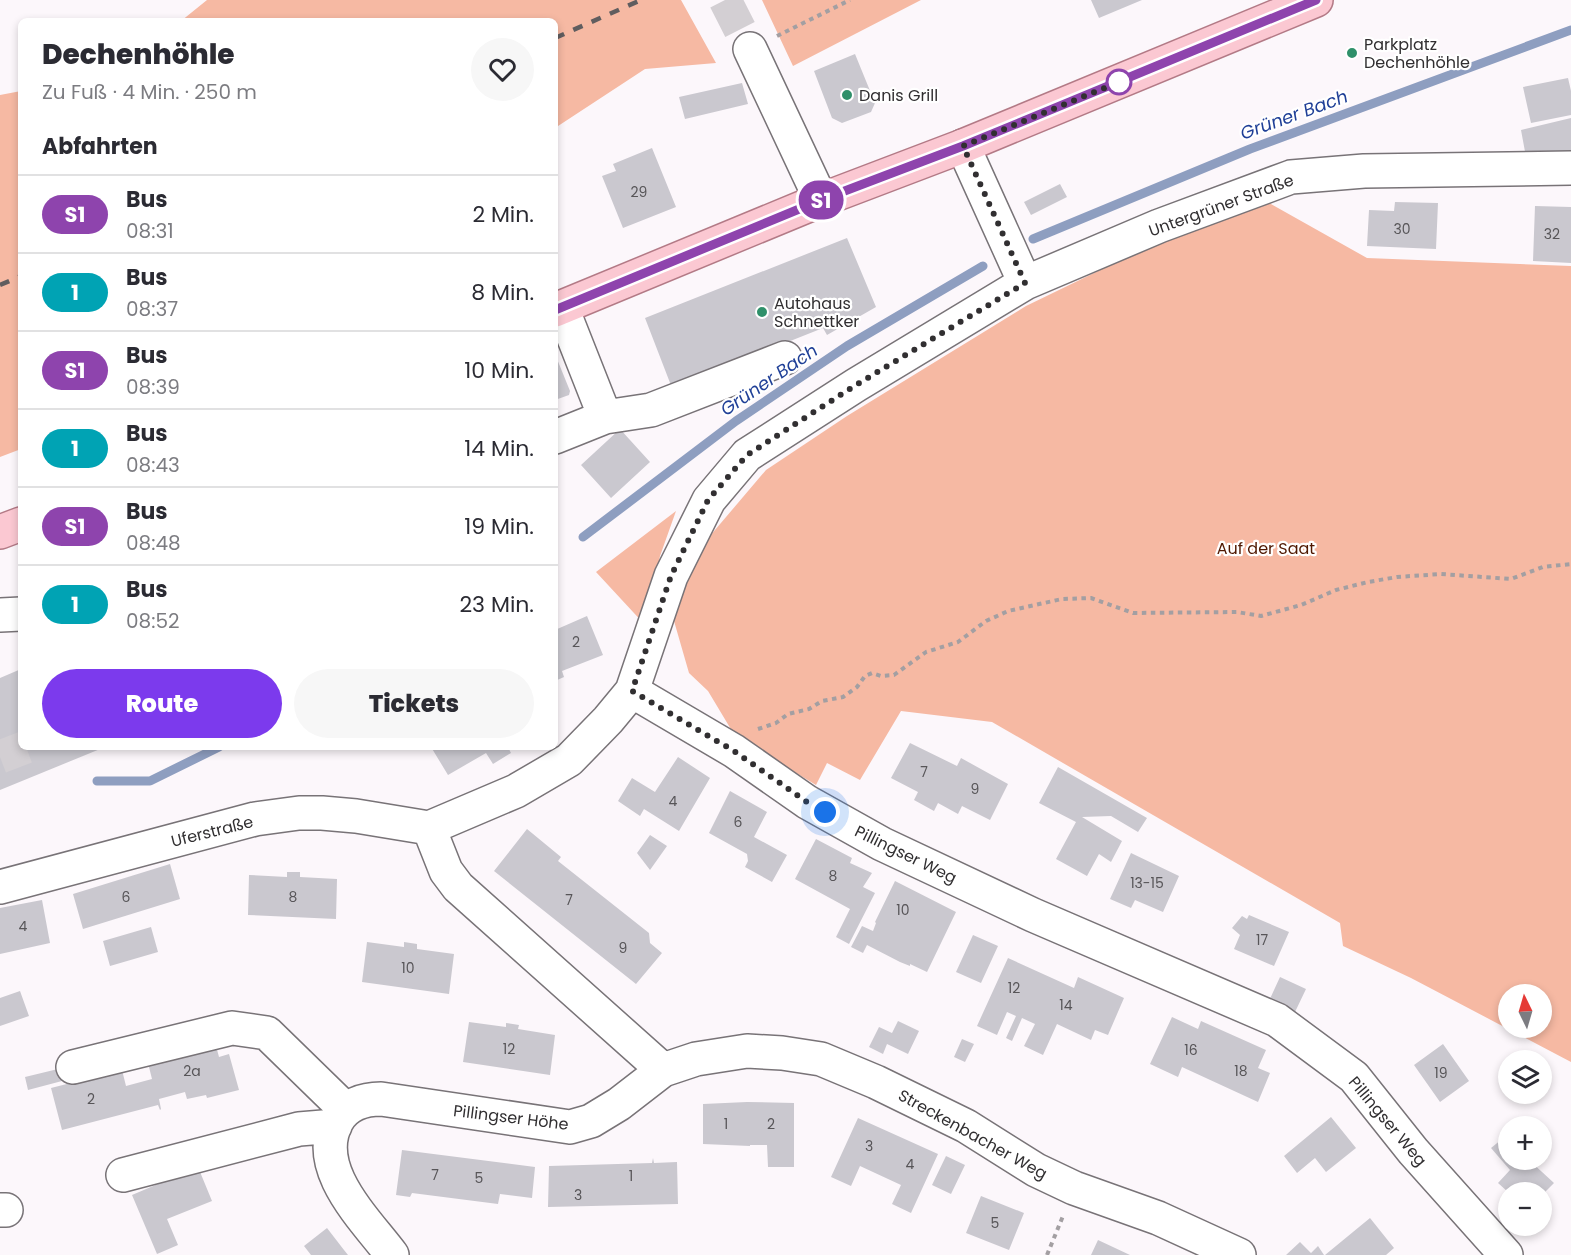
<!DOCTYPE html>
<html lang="de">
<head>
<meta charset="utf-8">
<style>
	:root { --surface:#fff; --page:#f7f7f7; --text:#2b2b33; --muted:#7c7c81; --line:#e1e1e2; --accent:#7c3aed }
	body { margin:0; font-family:Poppins,sans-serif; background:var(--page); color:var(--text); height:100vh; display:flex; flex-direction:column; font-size:22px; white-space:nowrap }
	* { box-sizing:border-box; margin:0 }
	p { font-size:20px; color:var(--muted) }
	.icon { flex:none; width:33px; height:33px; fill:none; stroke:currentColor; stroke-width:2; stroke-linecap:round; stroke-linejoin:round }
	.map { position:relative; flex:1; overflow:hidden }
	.side { position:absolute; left:18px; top:18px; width:540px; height:732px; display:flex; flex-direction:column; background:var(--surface); border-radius:9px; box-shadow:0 3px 9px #0003 }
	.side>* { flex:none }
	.badge { padding:0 12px; border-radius:20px; font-size:21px; line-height:39px }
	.needle { width:39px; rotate:355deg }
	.fabs { position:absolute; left:1498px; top:984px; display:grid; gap:12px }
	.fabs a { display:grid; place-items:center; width:54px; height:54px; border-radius:50%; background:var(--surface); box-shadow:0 3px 9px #0003; font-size:30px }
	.you { position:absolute; width:30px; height:30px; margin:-15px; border:4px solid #fff; border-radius:50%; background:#1a73e8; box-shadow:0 0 0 9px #1a73e833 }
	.map>.badge { position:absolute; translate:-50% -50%; box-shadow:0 0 0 3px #fff }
	h2 { padding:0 24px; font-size:22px; line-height:54px }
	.round { display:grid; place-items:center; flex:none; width:63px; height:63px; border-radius:32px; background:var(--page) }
	.head { display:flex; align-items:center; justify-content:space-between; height:102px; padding:0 24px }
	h1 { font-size:28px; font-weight:800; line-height:45px }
	.action { display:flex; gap:12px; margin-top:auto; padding:12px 24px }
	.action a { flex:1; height:69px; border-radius:36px; background:var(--accent); color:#fff; font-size:24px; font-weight:800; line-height:69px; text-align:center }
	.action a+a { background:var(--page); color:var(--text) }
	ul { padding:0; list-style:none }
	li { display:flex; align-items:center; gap:18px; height:78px; padding:0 24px; border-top:2px solid var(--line) }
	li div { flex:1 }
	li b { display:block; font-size:22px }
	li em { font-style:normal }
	li .badge { min-width:66px; font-weight:700; text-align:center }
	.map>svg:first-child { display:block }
</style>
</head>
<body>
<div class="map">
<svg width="1571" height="1255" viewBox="0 0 1571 1255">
	<rect width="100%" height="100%" fill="#fcf7fb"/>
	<!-- green -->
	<path fill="#f6b9a3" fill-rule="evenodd" d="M207,0h474l35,63 -71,6 -90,59v-107h-374z
		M762,0h159l-128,66z
		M21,91v358l-21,8v-362z
		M1255,195l112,63 204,8v796l-160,-84 -68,-32 -3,-23 -348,-201 -91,-11 -41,69 -33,-17 -11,22 -81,-49 -27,-45 -19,-18 -15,-52 18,-64 74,-87 81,-54 179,-110zM1509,994h33v34h-33z
		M676,511l-16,45 -14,70 -50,-54z"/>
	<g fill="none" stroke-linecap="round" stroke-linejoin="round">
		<!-- stream -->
		<path stroke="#8e9ec0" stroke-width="9" d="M1033,239l217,-90 321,-119
			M583,537l153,-116 111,-75 136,-80
			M97,781h53l69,-34"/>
	</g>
	<!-- building -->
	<path fill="#cac8cf" d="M1091,0h51l-43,18z
		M855,54l20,49 -4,9 -29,11 -10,-5 -18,-47z
		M1568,78l3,13v24l-40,8 -8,-36z
		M742,83l6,21 -63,15 -6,-22z
		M1571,118v38l-45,1 -5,-27z
		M652,148l24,59 -53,21 -21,-52 14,-5 -3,-7z
		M1060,184l7,13 -36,18 -7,-13z
		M1395,202l43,1 -2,46 -69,-3 2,-36 25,1z
		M1535,206l36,1v56l-38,-2z
		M847,238l29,69 -49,28 -4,-7 -151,60 -27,-70z
		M555,354l15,37 -1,4 -14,5z
		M620,429l30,33 -39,36 -30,-33z
		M587,616l16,39 -41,16 2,6 -9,4v-51z
		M21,669v78h84l-105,43v-112z
		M910,743l47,23 4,-8 47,26 -18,36 -28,-14 -4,8 -20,-11 -4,8 -20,-11 4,-8 -27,-14z
		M431,747h77l3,6 -18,11 -7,-11 -38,22z
		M678,757l32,21 -31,53 -35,-22 -4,7 -22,-15 14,-23 23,14z
		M1058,767l89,51 -9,14 -27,-16 -29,1 40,24 -11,21 -12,-8 -12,22 -31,-17 20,-37 -37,-19z
		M730,791l37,21 -13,25 33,18 -15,27 -27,-15 3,-6 -1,-7 -38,-21z
		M527,829l34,28 -3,4 91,72 1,10 12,10 -26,31 -142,-113z
		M650,835l17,11 -17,24 -13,-17z
		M816,839l36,19 -2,5 22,10 -9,14 12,6 -26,51 -13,-7 14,-28 -55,-30z
		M1131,853l48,23 -16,36 -28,-12 -4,8 -21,-9z
		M170,864l10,35 -97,30 -10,-35z
		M287,872h13v5l37,2 -1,40 -88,-4 1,-40 38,2z
		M895,881l61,31 -29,60 -17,-8v2l-10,-4 -33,-17 -4,8 -12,-6 11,-21 11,5 3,-8 -1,-1z
		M42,900l8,43 -50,11v-46z
		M1249,915l40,17 -15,34 -40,-17 6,-14 -8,-7 10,-12 5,3z
		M151,927l7,25 -48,14 -7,-25z
		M973,935l25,11 -17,37 -25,-11z
		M367,942l37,5v-5l13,2v5l37,5 -5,40 -87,-12z
		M1008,958l66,30 4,-11 46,21 -16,37 -13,-5 -4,10 -34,-16 -14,31 -19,-9 11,-22 -13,-6 -10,23 -6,-3 10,-22 -9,-4 -10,23 -20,-9z
		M1280,977l26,12 -11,23 -26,-11z
		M20,991l9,25 -29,10v-28z
		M1172,1017l26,12 3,-8 65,29 -8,18 12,5 -12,29 -76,-35 -4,10 -28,-13z
		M898,1021l21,10 -11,23 -21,-10 -4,10 -14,-7 10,-20 13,6z
		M469,1022l37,5v-4l13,2 -1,4 37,6 -5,40 -87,-13z
		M962,1039l12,5 -9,18 -11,-5z
		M215,1042l4,15 10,-3 10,36 -32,8 -1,-3 -19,4 -2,-7 -26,7 2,10 -1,1 -2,-5 -96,25 -11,-42 71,-18 4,16 26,-7 -4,-16z
		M1443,1044l26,37 -29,21 -26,-37z
		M58,1069l4,12 -34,9 -3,-13z
		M747,1102l47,1v64h-26l-1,-22h-17v1l-47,-2v-40z
		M1331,1117l25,31 -30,24 -11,-14 -18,15 -13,-17z
		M858,1118l80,36 -27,59 -19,-9 9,-19 -41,-19 -9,20 -20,-9z
		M1507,1135l2,3v22h20l25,23 -12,12v-3h-34l-10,-9 12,-13 -19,-22z
		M402,1150l133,17 -3,31 -32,-4 -2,10 -86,-11 -2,4 -14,-2z
		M946,1156l19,9 -14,29 -19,-9z
		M653,1158l1,5 23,-1 1,42 -130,3 1,-41 103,-3z
		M198,1167l14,34 -45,18 11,26 -21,9 -25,-59z
		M981,1196l43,17 -15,37 -43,-17z
		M1370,1218l24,30 -8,7h-61z
		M327,1228l17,22 4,5h-37l-7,-9z
		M1098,1240l32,15h-39z
		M1300,1242l11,11 7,-7 6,9h-38z"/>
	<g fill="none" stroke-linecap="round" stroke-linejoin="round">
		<!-- minor-tunnel -->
		<path stroke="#d3cfd3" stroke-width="33" stroke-dasharray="33 16" stroke-linecap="butt" d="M725,0l25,49
			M0,757l26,-10"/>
		<defs>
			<path id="minor" d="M750,49l71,151
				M963,146l62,137
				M605,417l46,-7 134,-52
				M555,437l50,-20 -43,-109
				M0,615l21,-1
				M632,691l102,60 73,51 75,42 151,71 244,105 77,57 59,74 93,104
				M429,828l17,43 12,16 205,183
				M0,887l255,-68 44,-6h23l34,3 73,12 87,-37 53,-31 39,-40 24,-29 39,-115 38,-76 38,-45 109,-70 169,-102 134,-57 132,-49 73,-6 207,-3
				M73,1067l159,-39 35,5 78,76
				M123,1175l176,-46 36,-3
				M0,1210h6
				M392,1255c-27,-36 -81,-87 -55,-134 9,-16 26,-22 44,-22l189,28 21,-6 28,-17 44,-34 33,-11 51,-8 35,2 39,6 55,23 90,44 70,44 38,18 84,30 81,37"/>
			<path id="major" d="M555,310l266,-110 142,-54 353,-146
				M0,532l21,-8"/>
		</defs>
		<!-- minor casing -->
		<use href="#minor" stroke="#787377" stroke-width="36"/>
		<!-- major casing -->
		<use href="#major" stroke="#b37a86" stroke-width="36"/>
		<!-- path -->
		<path stroke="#a39fa2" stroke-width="4" stroke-dasharray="4.5 4.5" stroke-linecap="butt" d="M777,36l73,-36
			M758,729l18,-6 12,-9 21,-5 13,-8 21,-4 14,-10 8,-11 7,-3 9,3 13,-1 32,-23 32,-10 28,-21 22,-10 54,-12 29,-1 42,15 104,-1 24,4 40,-11 35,-15 32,-8 29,-5 44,-3 70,5 32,-12 28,-3
			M1047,1255l16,-39"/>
		<!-- minor -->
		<use href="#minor" stroke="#fff" stroke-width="33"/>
		<!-- major -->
		<use href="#major" stroke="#fbc8d2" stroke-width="33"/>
		<!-- rail -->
		<path stroke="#605d5f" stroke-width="4.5" stroke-dasharray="10 10" stroke-linecap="butt" d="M555,38l86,-38
			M0,285l21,-9"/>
	</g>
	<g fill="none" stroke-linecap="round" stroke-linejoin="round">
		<defs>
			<path id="line" d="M555,310l266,-110 142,-54 353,-146"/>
		</defs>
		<!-- line casing -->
		<use href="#line" stroke="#fff" stroke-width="14"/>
		<!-- line -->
		<use href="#line" stroke="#8e44ad" stroke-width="9"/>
		<!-- walk -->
		<path stroke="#312f31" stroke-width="6" stroke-dasharray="0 10.8" d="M825,812l-18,-10 -73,-51 -102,-60 39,-115 37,-76 39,-45 109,-70 169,-102 -62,-137 156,-64"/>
	</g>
	<!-- markers -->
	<g fill="#2f906a" stroke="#fff" stroke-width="2">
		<circle cx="1352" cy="53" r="6"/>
		<circle cx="847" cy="95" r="6"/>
		<circle cx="762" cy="312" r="6"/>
	</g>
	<circle fill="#fff" stroke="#8e44ad" stroke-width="3" cx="1119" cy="82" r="12"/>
	<g text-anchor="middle" stroke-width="4.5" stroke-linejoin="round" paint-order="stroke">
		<!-- number labels -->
		<g font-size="14" fill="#575558">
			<text x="639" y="197">29</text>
			<text x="1402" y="234">30</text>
			<text x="1552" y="239">32</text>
			<text x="576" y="647">2</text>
			<text x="924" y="777">7</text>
			<text x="975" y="794">9</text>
			<text x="673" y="806">4</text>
			<text x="738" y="827">6</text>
			<text x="833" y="881">8</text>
			<text x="1147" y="888">13-15</text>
			<text x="126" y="902">6</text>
			<text x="293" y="902">8</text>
			<text x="569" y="905">7</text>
			<text x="903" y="915">10</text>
			<text x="23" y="931">4</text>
			<text x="1262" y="945">17</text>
			<text x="623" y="953">9</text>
			<text x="408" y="973">10</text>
			<text x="1014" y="993">12</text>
			<text x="1066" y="1010">14</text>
			<text x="509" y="1054">12</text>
			<text x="1191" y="1055">16</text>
			<text x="192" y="1076">2a</text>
			<text x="1241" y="1076">18</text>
			<text x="1441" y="1078">19</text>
			<text x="91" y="1104">2</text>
			<text x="726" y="1129">1</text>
			<text x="771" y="1129">2</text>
			<text x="869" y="1151">3</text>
			<text x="910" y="1169">4</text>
			<text x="435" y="1180">7</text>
			<text x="631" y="1181">1</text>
			<text x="479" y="1183">5</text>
			<text x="578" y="1200">3</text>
			<text x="995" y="1228">5</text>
		</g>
		<!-- poi labels -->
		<g font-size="16" fill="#312f31" stroke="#fff" text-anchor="start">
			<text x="1364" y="50">Parkplatz<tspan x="1364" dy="18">Dechenhöhle</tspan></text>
			<text x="859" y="101">Danis Grill</text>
			<text x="774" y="309">Autohaus<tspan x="774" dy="18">Schnettker</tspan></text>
		</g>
		<!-- street labels -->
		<g font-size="16" fill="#312f31" stroke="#fff">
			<text transform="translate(1221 205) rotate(-20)" y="6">Untergrüner Straße</text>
			<text transform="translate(212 831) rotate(-14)" y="6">Uferstraße</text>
			<text transform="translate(906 854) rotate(26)" y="6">Pillingser Weg</text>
			<text transform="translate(511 1117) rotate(7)" y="6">Pillingser Höhe</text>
			<text transform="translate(1388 1121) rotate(50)" y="6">Pillingser Weg</text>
			<text transform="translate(973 1134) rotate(29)" y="6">Streckenbacher Weg</text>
		</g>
		<!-- park labels -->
		<g font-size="16" fill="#501902" stroke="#fff">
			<text x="1266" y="554">Auf der Saat</text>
		</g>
		<!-- water labels -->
		<g font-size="18" font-style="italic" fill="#1f3f97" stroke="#fff">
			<text transform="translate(1294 115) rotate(-20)" y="6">Grüner Bach</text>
			<text transform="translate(769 380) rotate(-34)" y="6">Grüner Bach</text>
		</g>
	</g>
</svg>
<div class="fabs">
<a><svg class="needle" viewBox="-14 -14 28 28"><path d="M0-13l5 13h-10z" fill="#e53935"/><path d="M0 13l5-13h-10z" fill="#7c7c81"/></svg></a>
<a><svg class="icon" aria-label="layers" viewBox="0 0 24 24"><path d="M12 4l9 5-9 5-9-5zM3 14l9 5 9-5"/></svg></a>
<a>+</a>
<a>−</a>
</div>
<div class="you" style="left:825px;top:812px"></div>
<b class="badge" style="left:821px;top:200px;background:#8e44ad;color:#fff">S1</b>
<section class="side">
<div class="head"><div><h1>Dechenhöhle</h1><p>Zu Fuß · 4 Min. · 250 m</p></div><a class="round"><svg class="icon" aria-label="heart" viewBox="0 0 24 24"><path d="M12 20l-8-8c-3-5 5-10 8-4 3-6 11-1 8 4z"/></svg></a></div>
<h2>Abfahrten</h2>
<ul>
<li><span class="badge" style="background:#8e44ad;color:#fff">S1</span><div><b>Bus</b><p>08:31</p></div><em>2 Min.</em></li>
<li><span class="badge" style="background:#00a3b4;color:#fff">1</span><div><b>Bus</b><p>08:37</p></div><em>8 Min.</em></li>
<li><span class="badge" style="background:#8e44ad;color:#fff">S1</span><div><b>Bus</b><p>08:39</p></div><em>10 Min.</em></li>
<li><span class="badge" style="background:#00a3b4;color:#fff">1</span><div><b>Bus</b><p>08:43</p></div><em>14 Min.</em></li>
<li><span class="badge" style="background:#8e44ad;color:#fff">S1</span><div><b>Bus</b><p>08:48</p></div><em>19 Min.</em></li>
<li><span class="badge" style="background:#00a3b4;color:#fff">1</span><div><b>Bus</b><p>08:52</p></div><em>23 Min.</em></li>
</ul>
<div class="action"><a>Route</a><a>Tickets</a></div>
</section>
</div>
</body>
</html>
